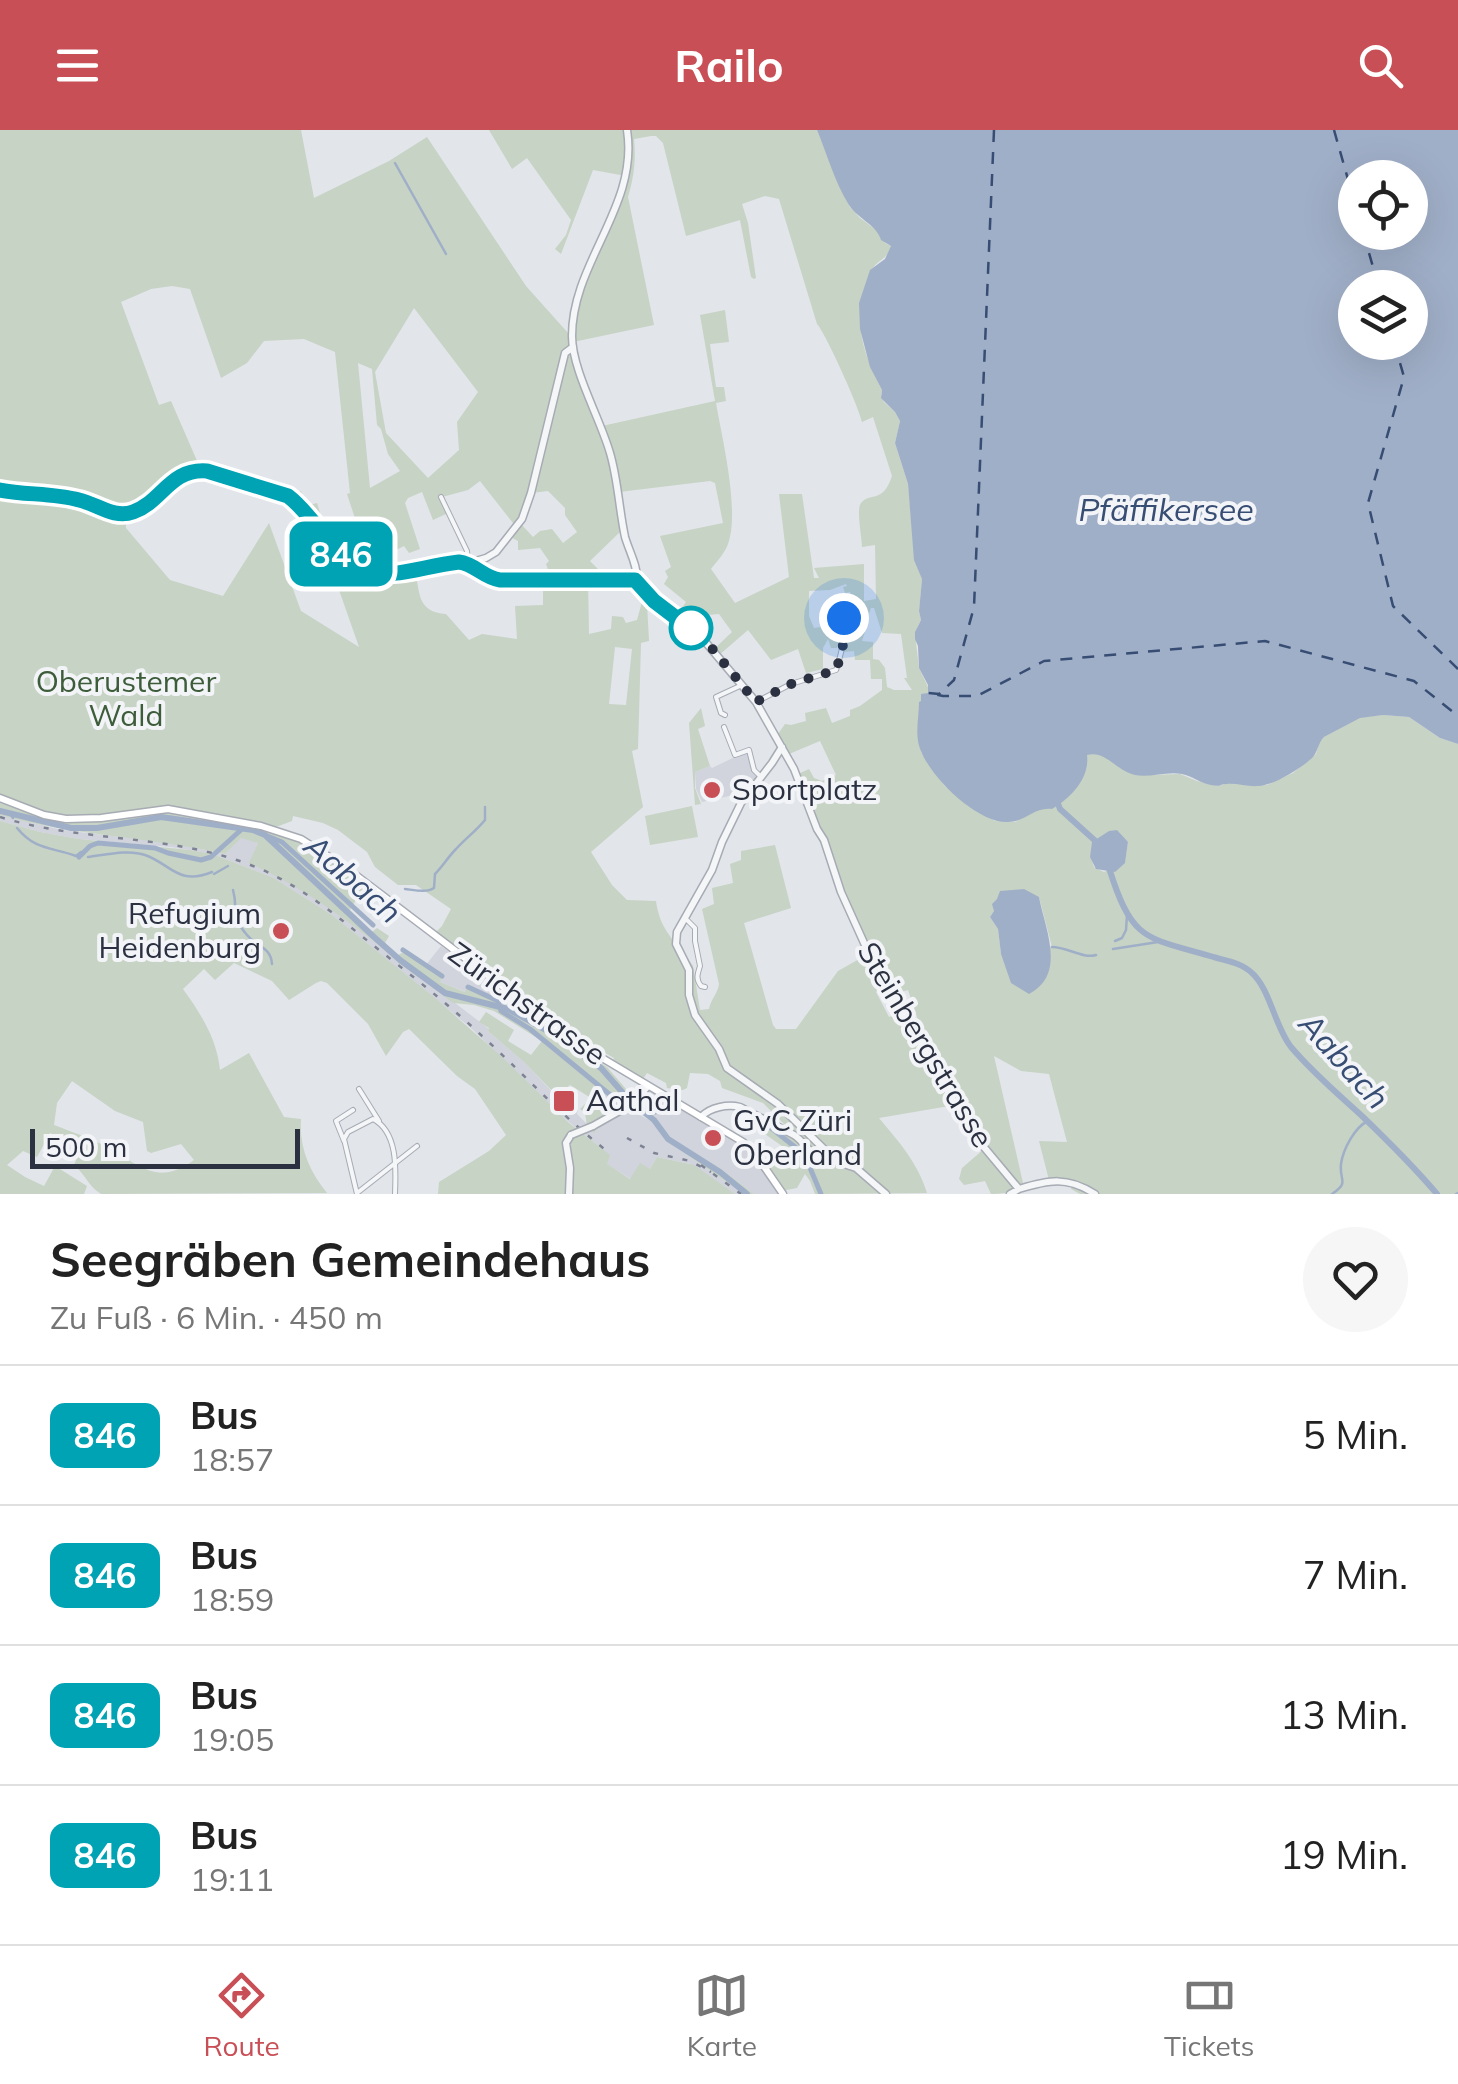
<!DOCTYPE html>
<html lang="de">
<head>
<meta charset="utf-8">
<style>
	:root { --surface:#fff; --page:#f6f6f6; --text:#222; --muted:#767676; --line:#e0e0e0; --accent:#c84f56 }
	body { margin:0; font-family:Mulish,sans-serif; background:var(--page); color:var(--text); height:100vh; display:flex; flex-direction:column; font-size:38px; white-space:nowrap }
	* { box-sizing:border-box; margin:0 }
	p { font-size:32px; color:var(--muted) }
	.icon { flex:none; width:55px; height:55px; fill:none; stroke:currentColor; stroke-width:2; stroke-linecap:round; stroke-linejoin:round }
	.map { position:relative; height:1064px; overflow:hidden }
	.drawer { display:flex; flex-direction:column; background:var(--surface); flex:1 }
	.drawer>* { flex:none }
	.badge { padding:0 20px; border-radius:15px; font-size:35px; line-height:65px }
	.fabs { position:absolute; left:1338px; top:30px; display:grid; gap:20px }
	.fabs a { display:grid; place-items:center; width:90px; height:90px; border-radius:50%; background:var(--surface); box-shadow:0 10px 40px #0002; font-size:50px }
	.scale { position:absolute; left:30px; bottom:25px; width:270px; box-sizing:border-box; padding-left:10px; border:5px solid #2b3141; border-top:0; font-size:28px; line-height:35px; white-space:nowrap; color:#2b3141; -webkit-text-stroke:8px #f2f4f7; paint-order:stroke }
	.you { position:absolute; width:50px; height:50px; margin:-25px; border:8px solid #fff; border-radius:50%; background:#1a73e8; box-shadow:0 0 0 15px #1a73e833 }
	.map>.badge { position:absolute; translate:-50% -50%; box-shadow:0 0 0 5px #fff }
	.round { display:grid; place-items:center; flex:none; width:105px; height:105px; border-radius:52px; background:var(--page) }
	.summary { display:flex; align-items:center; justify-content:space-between; height:170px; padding:0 50px }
	h1 { font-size:48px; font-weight:700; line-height:75px }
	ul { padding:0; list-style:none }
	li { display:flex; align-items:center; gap:30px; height:140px; padding:0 50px; border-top:2px solid var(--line) }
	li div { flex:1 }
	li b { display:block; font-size:38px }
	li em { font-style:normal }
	li .badge { min-width:110px; font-weight:700; text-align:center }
	header { display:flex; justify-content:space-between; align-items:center; height:130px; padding:0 50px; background:var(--accent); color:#fff; font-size:45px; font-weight:700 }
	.tab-bar { display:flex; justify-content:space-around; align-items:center; height:140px; border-top:2px solid var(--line); background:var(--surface); font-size:28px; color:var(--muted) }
	.tab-bar a { display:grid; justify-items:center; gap:5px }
	.tab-bar .active { color:var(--accent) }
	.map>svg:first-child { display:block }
</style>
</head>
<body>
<header><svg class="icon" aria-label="menu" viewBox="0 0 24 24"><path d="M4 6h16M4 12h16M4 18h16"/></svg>Railo<svg class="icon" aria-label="search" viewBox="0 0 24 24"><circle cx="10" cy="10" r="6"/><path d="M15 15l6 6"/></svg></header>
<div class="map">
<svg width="1458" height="1064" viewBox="0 0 1458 1064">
	<rect width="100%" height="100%" fill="#e2e5ea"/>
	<!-- built -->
	<path fill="#d1d4dc" d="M747,623l10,25 -10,11 -7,13 -11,-6 -27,6 -6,-13 -1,-17 15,-6 2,2 29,-14 1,1z
		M0,685l62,15 110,13 53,11 16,-17 17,6 -8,20 34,15 51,33 154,118 -1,2 37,32 31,33 6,-1 16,15 -1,4 18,18 11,-12 -12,-21 8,-11 32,24 19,10 11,17 80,55h-9l-45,-30 -33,-7 -7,12 -19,10 -25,-15 3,-9 -56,-46 -82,-81 -139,-113 -58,-37 -62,-24 -41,-7 -92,-8 -39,-7 -40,-11z
		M441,816l39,27 44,34 -4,4 -7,-4 -12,-2 -33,-18 -2,5 -26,-10 -15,-16z
		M648,956l103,63 32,45h-29l-33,-25 -51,-31 -16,-22 2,-6 -17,-6 -3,-3z"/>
	<!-- green -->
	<path fill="#c7d3c4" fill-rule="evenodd" d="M0,0h301l13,68 75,-37 38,-24 99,149 42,47 3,1 10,-48 45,-110 -33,-6 -32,84 -6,-5 11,-14 5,-15 -44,-62 -15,11 -23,-39h328l33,77 10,11 19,14 6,11 6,3c-3,13 -12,13 -19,23 -3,3 -5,11 -6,15 -13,39 -3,70 16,106l-1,5 3,7 11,10 5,9 -5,22 13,41 7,73 7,22 -3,32 2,9 -4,8 -1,15 3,25 9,19v6l-7,8v51l23,33 24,21 27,15 20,1 26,-14 6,1 40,-55 12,-2 24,18 26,5 31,-1 17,7 20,5 13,-3 37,2 26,-12 23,-19 3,-12 5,-5 37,-20 22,-2 26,2 31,21 18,6v450h-378l-9,-5 1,-7c-28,-1 -53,12 -81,12l-6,-13 -21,4 -5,-6 3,-11 22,-19 -29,-44 -76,13c20,24 39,45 48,75l-112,1 -5,-13 -5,-7 -8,14 -16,3 -15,-22 22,-15 -6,-8 -20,-14 6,-11 17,8 2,-2 -24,-24 -41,-15 -2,-7 -12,-7 -18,-1 -3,15 -4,2 -16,-2 -1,-5 -19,-10 -6,9 -30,-17 3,-7 -9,-5 -3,5 -167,-125 7,-7 9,-17 -35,-24h-18l-23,-18 -8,-15 -29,-22 -15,-7 -30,-7 -1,5 -16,6 -28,-6 -4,7 4,-1 29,8 2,-4 52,26 11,14 21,17 -13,22 22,22 5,-4 12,8 -4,7 13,12 8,-4 36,25 -2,6 25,10 3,-5 30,13 3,5 12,2 94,60 32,37 17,5 -2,7 16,22 51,31 33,25h-10l-80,-55 -11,-17 -50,-34 -9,12 14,9 5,7 -7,4 -12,13 -7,-7 -2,-13 -5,-4 11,-11 -21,-13 -13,11 -32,-33 -37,-32 1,-3 -10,-6 7,-10 28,18 -6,11 23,14 11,-14 -48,-30 -20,-6 -21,-2c-66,-50 -127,-106 -204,-140l9,-20 -17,-5 -16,16c-75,-17 -151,-18 -225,-39zM651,6h5l7,7 23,93 54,-16 11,57 3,2 2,-1 -8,-55 -6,-19 23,-8 14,3 38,125c9,10 42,83 45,98l11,-5 19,59c-9,28 -22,16 -31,27 -5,6 1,35 1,44l13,-2 1,54 -12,2v-37l-50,4 5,10h-5l-12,-84h-23l10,83 -54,26 -24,-34c6,-8 14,-16 17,-25 12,-33 -6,-106 -12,-141l10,-2 -2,-14h-8l-6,-43 19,-2 -4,-32 -25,5 15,86 -113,25 -29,-79v-5l81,-17 -26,-128c6,-20 8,-37 6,-58zM172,156l18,3 31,89 26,-15 17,-22 40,-2 31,13 15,141 -3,1 26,79c-42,-25 -42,-23 -56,-70l-11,3 -5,-15 -12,5 28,31 42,120 -58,-36 -32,-88 -46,73 -53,-16 -44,-52v-14l16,-7 53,-37h6l-30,-69 -12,4 -38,-103 30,-13zM414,178l64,84 -21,30 2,28 -31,28 -42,-45 -11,-61zM358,233l14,6 5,56 4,4 7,25 12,17 -30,17zM480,351l36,46 -7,9 9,5v9l22,-2 9,13 -3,3 6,16h-9v25l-28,1 2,33 -35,-5 -13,6 -23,-26c-29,-2 -26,-21 -31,-44l-16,2 -7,-20 12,-6 5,7 11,-4 -15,-46 3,-5 14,-6 11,28 15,-7 -6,-16 26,-7zM710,351l5,2 8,40 -63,13 11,31 -6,4 3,6 -4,7 22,18 -9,13 -30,-22 -5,9 -5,18 -11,3 -3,-6 -11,-1 -1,13 -22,5 -1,-53 14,-1v-7l-12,-12 34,-33 -5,-36zM548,361l17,17v7l12,17 -14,11 -11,-14 -12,2 -7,6 -13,-14 11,-30zM846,454l1,2 -4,1 2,6 5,-1 7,17 6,-6 2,1 2,16 4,-12h3l8,25 19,1 6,44h-3l8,12h-18l-7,-3 -2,-19 -6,-8 -6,-1v-17l-11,-1 3,-9 -1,-12 -5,14 -15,2 -3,7v-3l-12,-3 -2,-11 -13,2 -5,-12v-25l21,-1zM647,474l57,43 -2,-9 -13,-12 6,-5 6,1 6,-7 12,-1 13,18 -19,18 5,6 30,-26 23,30 27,-11 8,24 17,-4v-21l5,-9 3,9h6v-3l4,-1 2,8 11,-1 1,9h15l1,19h11v11l-22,16 -10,4v6l-18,7 -6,-15 -21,5 1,8 -15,4 -6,-1 -7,10 11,20 31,-13 16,34 -14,6 -8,-3 -5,-9 -13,6 21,54 2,12 6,8 43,105 -30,17 -42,58h-20l-3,-4 -29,-102 47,-15 -16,-63 -34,6v9l-11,4 3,19 -21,5 2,16 -12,5 17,75c-1,9 -8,15 -10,25l-9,1 -7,-44 -5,-7h-3c-13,-24 -25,-29 -29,-58l-29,-1 -15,-15 -21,-33 52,-45 -11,-56 6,-2 3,-106 8,-2zM615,517l17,2 -6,56 -17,-1zM1109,701l19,11 -3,20 -21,10 -10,-5c-7,-19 1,-25 15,-36zM1039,767l13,50 -51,7 -3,-25 -8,-12 4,-6zM885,856l6,9 17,-5 10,30 -9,6 -8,-14 -12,5 -13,-25zM994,926l27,15 28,3 18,68 -28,-1 10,39 -26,3z
		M701,578l4,18 -7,3 12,37 -15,6v16l6,16 -6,1 -6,-82z
		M692,676l6,31 -48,8 -5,-29z
		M0,691l40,11 39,7 111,11 22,4 62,24 58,37 103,83 67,59 67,66 41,32 -3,9 23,15 10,-16 10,6 7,-12 37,8 41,29h-297l1,-12 50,-31 17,-16 -31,-46 -18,-13 -48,-47 -6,3 -17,24 -18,-32 -41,-41 -6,-2 -5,2 -27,17 -17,-19 -38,-18 -19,17 -11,-11 -21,20c18,25 34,50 37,81l29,-17 35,64 17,2c-2,28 8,52 26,74l-226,1c-13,-8 -15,-19 -27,-29l7,-17 -31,-15 -13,24 -14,-6 -16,14 18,12 19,9 11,-20 32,20 -3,8h-84zM72,951l43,30 28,11 4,29 4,2 30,-9 13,16c-37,27 -54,5 -87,-13 -17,-9 -35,-15 -53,-22l3,-22z"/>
	<!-- water -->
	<path fill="#a0afc8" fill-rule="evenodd" d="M817,0h641v614l-18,-6 -31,-21 -26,-2 -23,3 -36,19c-6,6 -6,14 -11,20 -11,11 -40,29 -55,29 -10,1 -21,-3 -31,-2 -13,1 -2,3 -16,1 -11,-2 -19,-9 -29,-11 -16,-3 -32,4 -47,1 -19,-4 -29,-25 -48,-20 3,23 -16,43 -35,54 -19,-2 -26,13 -44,13 -31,2 -85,-50 -90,-81 -2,-12 1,-27 1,-39l2,-1v-7l7,-1v-8l-9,-17 -1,-22 -3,-7v-7l6,-12 -2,-9 3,-32 -8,-19 -6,-76 -13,-41 5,-22 -5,-9 -14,-14 1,-8 -12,-23 -10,-38 -1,-26 11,-33 15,-11 6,-13 -10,-6c-4,-15 -23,-21 -32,-35 -14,-22 -22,-51 -32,-75zM1355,48h55v54h-55zM1355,158h55v54h-55z
		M1117,700l11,12 -3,21 -10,9 -19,-3 -6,-12 2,-15 17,-11z
		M1024,759l15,8c6,32 28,77 -10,97l-18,-11 -10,-29 -3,-25 -8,-12 4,-6 -2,-7 5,-5 3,-8z"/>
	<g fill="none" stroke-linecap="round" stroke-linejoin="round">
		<!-- stream -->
		<path stroke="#a0afc8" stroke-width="2.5" d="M395,33l51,91
			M11,685l2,3
			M17,698c19,23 35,19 59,28l5,-4 2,2
			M88,727c17,-2 41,-8 57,-2 26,9 33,31 67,17
			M214,744l14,-8
			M405,759c9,1 22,4 29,-1l1,-14c8,-8 13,-17 21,-25 10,-11 20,-18 29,-29v-13
			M233,760c6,21 -4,24 14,45 10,12 24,12 25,29
			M1115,811l7,-3 4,-8 1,-15
			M1052,817c15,0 31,12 44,8
			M1113,819l45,-7
			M1332,1064c18,-12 7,-13 9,-30 2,-15 14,-37 27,-43
			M1456,1064l2,-1"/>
		<!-- canal -->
		<path stroke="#a0afc8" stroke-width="5" d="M265,705l17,7 91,83
			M79,727l11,-11 8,-3 57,5 13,5 33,7 10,-3 31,-28
			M403,820l39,26
			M468,857l30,14 3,10 29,18 84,69 14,2
			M638,978l17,4
			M770,997l25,20 13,16 13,31"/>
		<!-- river -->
		<path stroke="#a0afc8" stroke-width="6" d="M1056,668l4,11 41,37
			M0,681l71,17h26l64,-11 92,13 12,5 109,102 26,23 45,33 63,16 38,21 55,38 29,33
			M1109,738c24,76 37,69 108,90 12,3 26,6 35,15 18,16 23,54 39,74 22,26 47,47 71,69 26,25 52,51 75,78
			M636,976l18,14 14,19 52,33 27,22"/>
		<!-- ferry -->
		<path stroke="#374d73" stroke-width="2.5" stroke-dasharray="12 10" stroke-linecap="butt" d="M994,0l-20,477 -20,73 -15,14 -11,-1 15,3h34l67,-35 221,-20 149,40 44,35
			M1334,0l21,74
			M1363,102l16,56
			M1394,212l10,35 -36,126 25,103 65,63"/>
		<defs>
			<path id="minor" d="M441,367l26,54 1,10
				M756,572l35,-18 45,-14c2,-4 11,-41 11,-46 0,-3 -2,-5 -3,-7
				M725,585l-4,-2 -5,-16 26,-12
				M724,597l11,28 14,-5 5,20 7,7
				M685,788l10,10v13l5,25c-2,7 -5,12 1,20l4,1
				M359,959l20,32
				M344,1011l-8,-20 17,-11
				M357,1063l60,-47
				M357,1064l-13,-55 4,-7 25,-13c25,13 23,50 22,75"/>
			<path id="tertiary" d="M627,0c12,76 -55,132 -55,206 0,34 28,82 38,117 8,27 9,56 15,84 4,14 13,29 12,44l17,20 48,37 54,64 38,67 23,60 7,11 17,52 28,62 104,180 46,55c30,-9 48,-13 76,5
				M0,360c26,5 53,3 79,10 18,4 35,19 54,12 29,-10 40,-44 74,-41l82,25c16,12 27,31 41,46 45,50 73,27 129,20 16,2 25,16 42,18l136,1
				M469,433l17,-5 10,-6 26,-33 9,-26 34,-140 8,-6
				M782,617l-10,16 -31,40 -19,39 -10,28 -35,62 -1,12 13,26v25l6,20 24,34 8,19 51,36 50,49v6
				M701,987c9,-10 27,-13 39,-10l54,28c11,7 18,23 30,26l4,-2 28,9 30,26
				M593,996l39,-22 16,-18
				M569,1064l1,-26 -4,-25 5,-8
				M1010,1064l9,-5"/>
			<path id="secondary" d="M0,668l44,17 22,4 35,-1 67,-9 93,17 40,13 44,28 232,176 166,99 11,10 29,42"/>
		</defs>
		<!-- minor casing -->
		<use href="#minor" stroke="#a7abb4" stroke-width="6"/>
		<!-- tertiary casing -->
		<use href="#tertiary" stroke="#a7abb4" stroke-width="9"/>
		<!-- secondary casing -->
		<use href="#secondary" stroke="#a7abb4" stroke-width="9"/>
		<!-- minor -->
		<use href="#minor" stroke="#f5f6f8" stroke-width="4"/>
		<!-- tertiary -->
		<use href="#tertiary" stroke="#f5f6f8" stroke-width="6"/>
		<!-- secondary -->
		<use href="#secondary" stroke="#fff" stroke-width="6"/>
		<!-- rail -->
		<path stroke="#7d8393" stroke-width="2.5" stroke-dasharray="5 10" stroke-linecap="butt" d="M0,687c81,25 168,17 248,47 46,17 83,47 121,78 38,30 77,60 112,93 44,40 82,83 130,119
			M627,1008l27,15 36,8 21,11
			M701,1035l40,29"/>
		<defs>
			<path id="tertiary-bridge" d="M571,1005l22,-9"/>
		</defs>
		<!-- tertiary-bridge casing -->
		<use href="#tertiary-bridge" stroke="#a7abb4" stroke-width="9" stroke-linecap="butt"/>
		<!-- tertiary-bridge -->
		<use href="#tertiary-bridge" stroke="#f5f6f8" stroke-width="6"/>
	</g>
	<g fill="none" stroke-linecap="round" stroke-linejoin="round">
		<defs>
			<path id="line" d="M0,360c26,5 53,3 79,10 18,4 35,19 54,12 29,-10 37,-44 74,-41l81,25c17,13 28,31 42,46 45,50 72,27 129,20 16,2 25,16 41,18h135l19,21 42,32"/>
		</defs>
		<!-- line casing -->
		<use href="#line" stroke="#fff" stroke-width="22"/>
		<!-- line -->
		<use href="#line" stroke="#00a3b4" stroke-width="15"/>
		<!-- walk -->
		<path stroke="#2b3141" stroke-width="10" stroke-dasharray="0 18" d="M691,498l-2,-2 21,20 46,56 35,-18 45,-14c2,-3 11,-41 11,-45 0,-2 -2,-5 -3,-7"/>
	</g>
	<!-- markers -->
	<circle fill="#fff" stroke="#00a3b4" stroke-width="5" cx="691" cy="498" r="20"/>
	<g fill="#c84f56" stroke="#f2f4f7" stroke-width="4">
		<circle cx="712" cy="660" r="10"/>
		<circle cx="281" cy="801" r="10"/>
		<rect x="552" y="959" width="24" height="24" rx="5"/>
		<circle cx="713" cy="1008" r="10"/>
	</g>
	<g text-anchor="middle" stroke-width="8" stroke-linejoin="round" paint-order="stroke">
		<!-- park labels -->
		<g font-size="30" fill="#3d5c39" stroke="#f2f4f7">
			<text x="126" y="562">Oberustemer<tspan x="126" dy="34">Wald</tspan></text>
		</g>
		<!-- poi labels -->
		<g font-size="30" fill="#2b3141" stroke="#f2f4f7" text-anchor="start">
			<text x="732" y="670">Sportplatz</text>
			<text x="261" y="794" text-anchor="end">Refugium<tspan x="261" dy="34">Heidenburg</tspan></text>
			<text x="586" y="981">Aathal</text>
			<text x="733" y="1001">GvC Züri<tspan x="733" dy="34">Oberland</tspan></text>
		</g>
		<!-- street labels -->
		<g font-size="30" fill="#2b3141" stroke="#f2f4f7">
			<text transform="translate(527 874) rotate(36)" y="10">Zürichstrasse</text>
			<text transform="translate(925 915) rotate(59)" y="10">Steinbergstrasse</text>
		</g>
		<!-- water labels -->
		<g font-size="32" font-style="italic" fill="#374d73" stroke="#f2f4f7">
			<text x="1166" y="391">Pfäffikersee</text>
			<text transform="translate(353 749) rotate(41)" y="11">Aabach</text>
			<text transform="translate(1344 931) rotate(48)" y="11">Aabach</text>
		</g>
	</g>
</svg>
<div class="fabs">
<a><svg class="icon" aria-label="locate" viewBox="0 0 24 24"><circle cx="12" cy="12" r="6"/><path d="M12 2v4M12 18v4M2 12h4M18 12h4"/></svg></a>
<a><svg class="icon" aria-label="layers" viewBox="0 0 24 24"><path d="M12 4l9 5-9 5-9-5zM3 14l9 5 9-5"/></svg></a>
</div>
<div class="scale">500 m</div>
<div class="you" style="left:844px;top:488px"></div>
<b class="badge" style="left:341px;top:424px;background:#00a3b4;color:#fff">846</b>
</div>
<section class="drawer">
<div class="summary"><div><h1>Seegräben Gemeindehaus</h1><p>Zu Fuß · 6 Min. · 450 m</p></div><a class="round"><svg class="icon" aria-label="heart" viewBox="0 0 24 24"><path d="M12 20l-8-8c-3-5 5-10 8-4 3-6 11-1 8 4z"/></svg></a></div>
<ul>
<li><span class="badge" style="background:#00a3b4;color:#fff">846</span><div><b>Bus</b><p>18:57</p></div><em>5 Min.</em></li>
<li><span class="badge" style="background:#00a3b4;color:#fff">846</span><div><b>Bus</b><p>18:59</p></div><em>7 Min.</em></li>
<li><span class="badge" style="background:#00a3b4;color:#fff">846</span><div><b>Bus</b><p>19:05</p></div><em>13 Min.</em></li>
<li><span class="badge" style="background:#00a3b4;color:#fff">846</span><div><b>Bus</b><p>19:11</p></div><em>19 Min.</em></li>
</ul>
</section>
<nav class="tab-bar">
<a class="active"><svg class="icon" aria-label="directions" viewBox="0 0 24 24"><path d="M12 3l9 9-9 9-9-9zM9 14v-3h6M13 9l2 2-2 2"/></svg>Route</a>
<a><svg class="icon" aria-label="map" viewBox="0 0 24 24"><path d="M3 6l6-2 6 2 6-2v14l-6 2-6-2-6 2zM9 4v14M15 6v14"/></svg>Karte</a>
<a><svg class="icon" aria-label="tickets" viewBox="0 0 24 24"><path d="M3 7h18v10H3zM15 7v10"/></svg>Tickets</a>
</nav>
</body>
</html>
